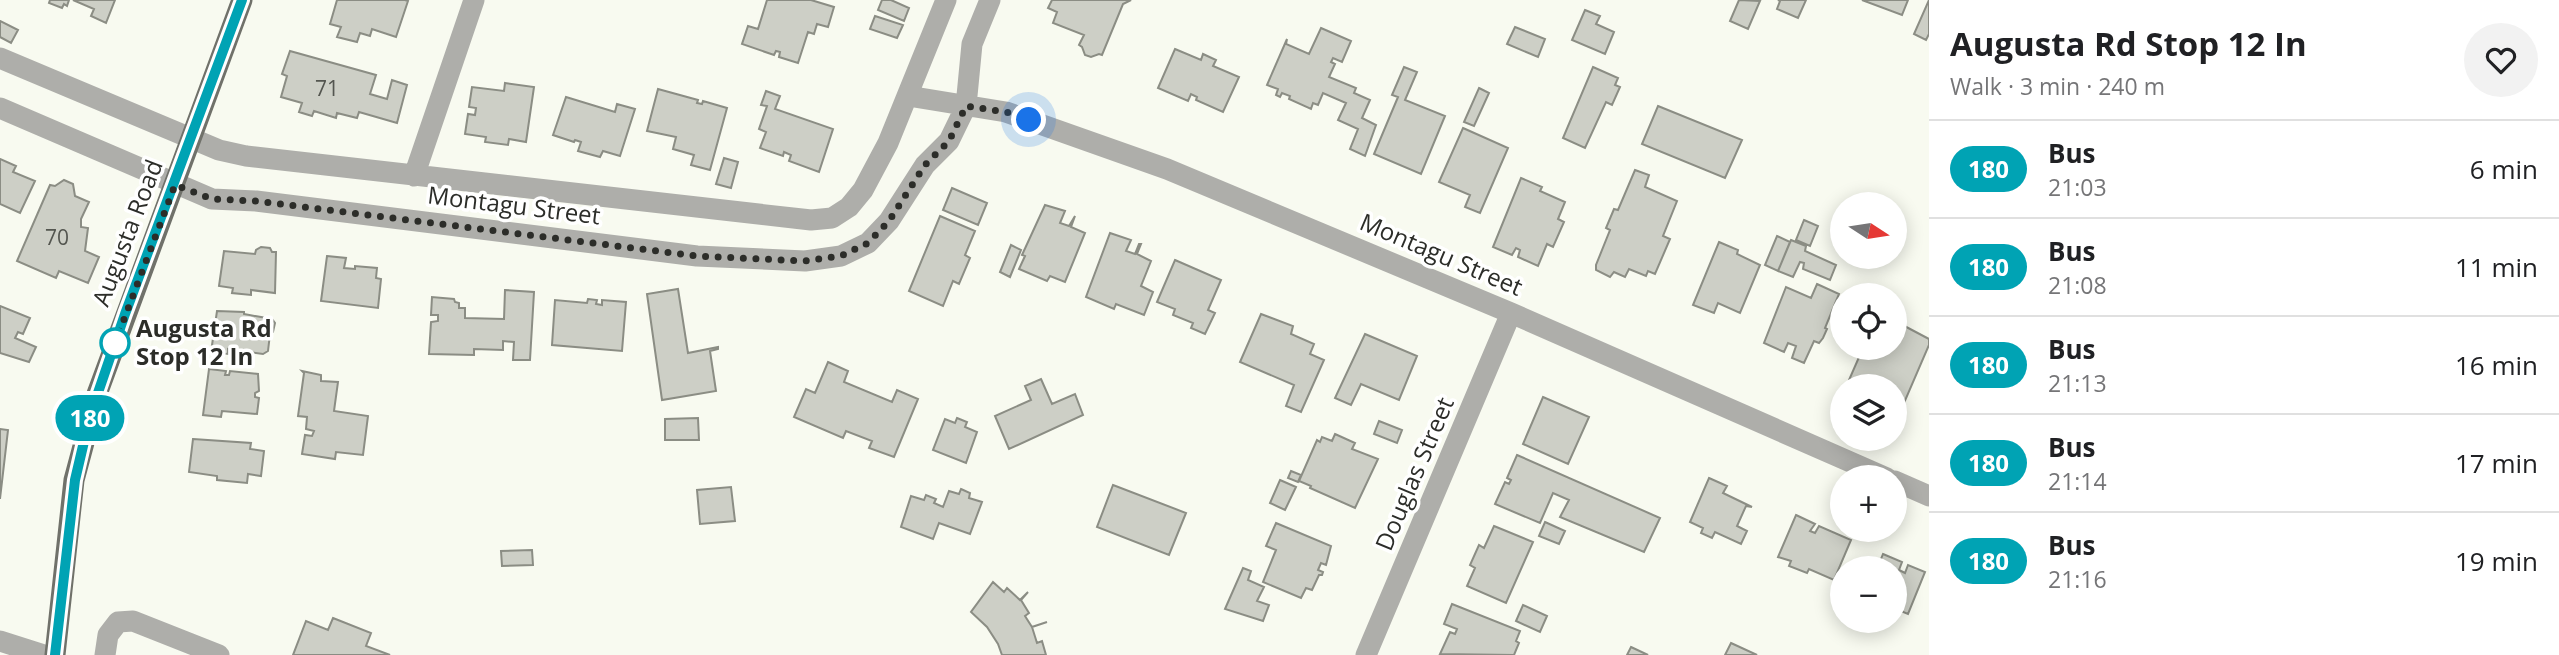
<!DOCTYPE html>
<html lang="en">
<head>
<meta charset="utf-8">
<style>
	:root { --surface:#fff; --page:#f2f2f2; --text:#202124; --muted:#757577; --line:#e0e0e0 }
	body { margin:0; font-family:"Open Sans",sans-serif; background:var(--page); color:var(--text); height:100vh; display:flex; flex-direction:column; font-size:26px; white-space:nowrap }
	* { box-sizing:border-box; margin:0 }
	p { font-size:23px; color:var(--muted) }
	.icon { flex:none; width:38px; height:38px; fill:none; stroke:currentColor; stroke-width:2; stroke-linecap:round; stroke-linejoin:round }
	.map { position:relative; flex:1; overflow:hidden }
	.panel { display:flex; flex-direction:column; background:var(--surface); width:630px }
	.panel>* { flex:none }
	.badge { padding:0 14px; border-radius:23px; font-size:24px; line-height:46px }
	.needle { width:46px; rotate:102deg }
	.buttons { position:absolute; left:1830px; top:192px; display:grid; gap:14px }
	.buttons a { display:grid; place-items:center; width:77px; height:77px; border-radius:50%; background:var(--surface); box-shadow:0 4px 18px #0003; font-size:35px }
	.you { position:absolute; width:35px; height:35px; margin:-18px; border:5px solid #fff; border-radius:50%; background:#1a73e8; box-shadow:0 0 0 10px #1a73e833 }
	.map>.badge { position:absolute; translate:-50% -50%; box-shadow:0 0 0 4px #fff }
	.round { display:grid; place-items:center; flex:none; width:74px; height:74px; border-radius:37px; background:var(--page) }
	.overview { display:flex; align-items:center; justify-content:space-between; height:119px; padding:0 21px }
	h1 { font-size:33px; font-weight:700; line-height:52px }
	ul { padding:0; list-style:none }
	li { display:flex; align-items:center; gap:21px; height:98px; padding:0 21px; border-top:2px solid var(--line) }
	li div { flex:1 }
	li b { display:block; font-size:26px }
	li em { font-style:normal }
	li .badge { min-width:77px; font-weight:700; text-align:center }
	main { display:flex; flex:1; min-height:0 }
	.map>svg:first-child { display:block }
</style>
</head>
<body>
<main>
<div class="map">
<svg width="1929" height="655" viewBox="0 0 1929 655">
	<rect width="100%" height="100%" fill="#f8faf0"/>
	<!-- building -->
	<path fill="#cdcfc6" stroke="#8b8d84" stroke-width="2" d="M50,0h19l-2,6 -3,-2 -2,4 -13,-5z
		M73,0h42l-9,23 -15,-7 3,-7z
		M337,0h68l3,1 -12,36 -24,-8 -2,7 -10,-3 -3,9 -20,-5 4,-10 -11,-3z
		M767,0h44l23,7 -6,20 -11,-3 -3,10 -6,-2 -10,31 -19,-6 1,-5 -4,-1 -2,4 -32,-11 6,-18 10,3z
		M882,0h9l18,8 -5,13 -26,-11z
		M1052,0h79l-8,4 -21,51 -3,-1 -8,3 -6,-2 -3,-8 -3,-2 5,-10 -31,-12 4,-11 -9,-4z
		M1739,0l21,1 -12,28 -18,-8z
		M1778,0h28l-8,18 -21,-9 3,-8z
		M1862,0h46l-6,15z
		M1929,0v34l-3,6 -12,-6z
		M1585,10l15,6 -4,8 18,8 -9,22 -33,-14z
		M875,16l28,9 -6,13 -27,-9z
		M0,21l18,9 -7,13 -11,-6z
		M1515,27l30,12 -7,18 -31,-13z
		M1321,28l30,13 -9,21 -9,-4 -2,4 4,2 -6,13 27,11 -2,5 16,7 -8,18 14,7 -11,31 -15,-7 8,-20 -20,-9 8,-17 -23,-10 -5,12 -5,-2 -2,6 -22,-10 1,-3 -8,-3 -2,4 -4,-2 2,-6 -11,-4 20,-46 -1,5 23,10z
		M1175,49l26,11 2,-6 13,6 -3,6 26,11 -16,35 -27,-12 1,-3 -6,-3 -3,7 -30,-13z
		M290,51l86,24 -6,19 17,5 5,-19 15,5 -10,38 -38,-11 -2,6 -20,-5 -1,5 -22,-7 -2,5 -13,-4 3,-9 -21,-6 6,-21 -5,-2z
		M1404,67l13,5 -12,28 40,16 -24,58 -47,-20 24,-57 -6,-2z
		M1593,67l25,11 -3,7 5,2 -8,18 -6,-3 -21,46 -22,-10z
		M505,83l29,4 -8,55 -17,-3 -1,6 -23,-3 1,-5 -21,-3 3,-20 7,1 1,-7 -7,-1 3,-20 32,4z
		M1479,88l10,5 -15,33 -10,-4z
		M658,89l40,11 -1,3 5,1 1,-3 24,7 -17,62 -19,-5 3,-10 -21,-6 3,-12 -29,-6z
		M766,91l14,5 -5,13 58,20 -14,43 -30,-11 2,-6 -7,-3 -1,4 -23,-8 6,-16 -7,-3 8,-23 -6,-1z
		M566,97l49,15 2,-8 18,5 -15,47 -17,-5 -3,6 -22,-6 3,-9 -6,-2 -1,2 -21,-7z
		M1658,106l84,34 -17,38 -83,-34z
		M1463,128l45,20 -28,65 -15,-6 5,-12 -31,-13z
		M724,158l14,4 -7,26 -15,-4z
		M0,159l16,7 -3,6 22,9 -15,32 -20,-9z
		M1635,170l14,5 -4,12 32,14 -14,35 7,3 -15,35 -7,-3 -2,5 -17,-7 -4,8 -11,-5 -4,5 -14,-7v-5l14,-35 -4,-2 8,-19 4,1z
		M1521,178l21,9 -2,4 25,11 -7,17 6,3 -11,25 -6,-3 -9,22 -20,-9 2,-7 -4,-2 -4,7 -19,-8z
		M64,180l9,4 2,12 14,6 -8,17v8l7,1 -3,23 14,6 -11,26 -29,-12 -3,7 -39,-17 33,-76 5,1z
		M952,188l35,15 -9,22 -35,-15z
		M1045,205l20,6 -5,12 9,3 6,-10 -4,11 14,6 -20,49 -15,-6 -3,5 -28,-12 6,-13 -3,-1z
		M940,216l35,15 -10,24 5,3 -11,26 -6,-3 -10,25 -34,-15z
		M1804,220l14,6 -8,20 -14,-6z
		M1110,233l21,7 -5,11 9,3 4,-10h2l-4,10 14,7 -10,25 12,6 -9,23 -28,-11 -2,5 -28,-12z
		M1777,236l13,6 -12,29 -13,-6z
		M1791,240l15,6 -1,5 31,14 -6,15 -27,-11 1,-6 -4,-1 -7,15 -15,-6z
		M1719,242l19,8 -1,4 23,11 -20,48 -22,-10 -4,10 -21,-8z
		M1011,245l10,5 -11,27 -10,-5z
		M261,247l9,1 2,4h4l-1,41 -24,-3v5l-19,-2 1,-5 -14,-2 5,-35 31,3 1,-4z
		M327,256l19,2 -2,10 11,1v-3l22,2 -1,10 5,1 -3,29 -57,-7z
		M1175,260l46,20 -13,30 7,3 -10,21 -14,-6 2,-5 -20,-8 2,-6 -18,-7z
		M1817,284l22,10 -14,34 2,1 -4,9 -4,5 -5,-2 -10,22 -12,-5 4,-12 -8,-3 -4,9 -20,-9 22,-56 25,11z
		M678,289l10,64 30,-6v2l-8,2 6,40 -54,9 -15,-106z
		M505,290l29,2 -4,68h-17l1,-18 -11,-1v9l-29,-1v6l-45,-1 2,-32 7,-1v-6h-7l1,-18 22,2 1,3 4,1v5h6v10l39,1z
		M588,299l9,1 -1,4 6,1v-5l24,2 -4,49 -70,-6 3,-45 32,3z
		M0,306l30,12 -7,16 -5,-2 -3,6 21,9 -7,15 -29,-9z
		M217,311l27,1v2l28,5 3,4 -2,9 -3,2 -2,17 -5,3 -35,-5v5l-17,-2z
		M1261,314l32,12 -2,8 23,10 -4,10 14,6 -23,52 -15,-6 8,-21 -54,-23z
		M1895,321l34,18v6l-25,58 -7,-3 2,-8 -4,-2v-3h-8l-14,-6 -2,6h-7l-15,-7 14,-32h32z
		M1365,334l52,22 -18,44 -38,-16 -10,21 -16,-7z
		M828,362l20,9 -4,11 48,20 5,-12 21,9 -24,58 -25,-9 3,-7 -26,-10 -3,7 -49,-21 12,-28 9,4z
		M209,369l17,2 -1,4h4l1,-4 28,3 1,17 -4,2v4l4,1 -2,16 -35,-3 -1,6 -18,-2z
		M302,371l19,4v6l17,1 -4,29 34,5 -5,39 -27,-3 -1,7 -33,-5 3,-19 7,1 2,-5 -8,-2 1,-12 -9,-1 6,-43z
		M1041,379l11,25 23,-10 8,21 -74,34 -14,-33 36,-16 -6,-14z
		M1543,397l46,20 -21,47 -45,-20z
		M698,418l1,22h-34v-21z
		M957,418l10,4 -2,5 12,5 -11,31 -33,-13 12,-31 10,4z
		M1379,421l23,9 -5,13 -23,-9z
		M0,429l8,1 -8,69z
		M1335,434l20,9 -3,6 26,10 -23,49 -45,-20 1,-2 -12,-5 18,-41 3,2 2,-5 10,4z
		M193,439l58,4 -1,6 14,2 -3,25 -13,-2 -1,9 -30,-3v-4l-28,-4z
		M1517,455l143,63 -16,34 -84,-35 9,-17 -16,-7 -13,30 -45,-19 10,-22 4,2 2,-4 -4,-2z
		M1291,471l10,4 -3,7 -10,-4z
		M1709,478l18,8 -4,7 29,14 -6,-1 -9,20 10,5 -6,13 -26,-12 -3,6 -11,-5 2,-5 -13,-6z
		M1280,480l16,7 -11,23 -15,-7z
		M1113,485l73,28 -17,42 -72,-28z
		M731,487l4,34 -35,3 -3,-34z
		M961,489l9,4 -1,5 13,4 -12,32 -31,-11 -6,16 -32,-12 10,-31 13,4 2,-5 10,4 -2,4 9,4 6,-16 10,3z
		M1796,515l19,9 -5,7 5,2 4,-7 32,14 -17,40 -25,-11 -2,4 -18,-7 2,-5 -13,-4z
		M1545,522l20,9 -6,13 -20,-8z
		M1276,523l55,23 -5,19 -5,-2 -3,7 5,2 -1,3h-3l-7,15 -6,-2 -5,10 -38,-16 13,-32 -10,-4z
		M1494,526l39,16 -27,61 -39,-17 8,-18 -5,-3 9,-20 5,3z
		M532,550l1,15 -31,1 -1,-15z
		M1883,554l19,8 -3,8 6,3 3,-8 17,7 -17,42 -12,-5 -1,2v-42h-18z
		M1243,568l8,3 -3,9 16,7 -7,14 12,4 -6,16 -38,-12z
		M993,582l11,10 3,-4 13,12 8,-8 -7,8 8,13 -4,3 7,11 15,-5 -15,5 5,16 5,-2 4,14h-44l-4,-11 -11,-17 -16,-15z
		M1452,604l68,27 -4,10 3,2 -5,12 -74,-1 10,-22 5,2 2,-5 -13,-5z
		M1523,605l24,11 -7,16 -24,-11z
		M333,618l38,15 -5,13 24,9h-97l13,-34 22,9z
		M1731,643l26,12h-32z
		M1631,647l17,8h-21z"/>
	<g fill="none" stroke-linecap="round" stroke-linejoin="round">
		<!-- minor -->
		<path stroke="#aeaeaa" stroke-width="21" d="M0,58l219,92 27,6 565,64 21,-2 17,-11 14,-17 25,-47 58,-143
			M908,96l98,16 161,57 344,144 376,165
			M0,108l212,91 44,2 441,55 108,5 36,-5 27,-13 21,-22 36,-56 24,-24 17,-35 6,-62 18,-44
			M414,176l60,-176
			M1895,481l34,15
			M0,641l44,14
			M105,655l3,-20 10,-13 15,-1 86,34
			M1366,655l145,-342"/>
		<!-- major -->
		<path stroke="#70716a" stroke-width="21" d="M55,655l19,-175 23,-86 145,-394"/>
	</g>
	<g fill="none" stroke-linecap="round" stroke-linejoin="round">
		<defs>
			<path id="line" d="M55,655l20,-175 15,-64 35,-102 117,-314"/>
		</defs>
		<!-- line casing -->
		<use href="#line" stroke="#fff" stroke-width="16"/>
		<!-- line -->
		<use href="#line" stroke="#00a3b4" stroke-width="10"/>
		<!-- walk -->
		<path stroke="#2c2d29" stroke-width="7" stroke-dasharray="0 12.6" d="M115,343l60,-158 37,14 44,2 441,55 108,5 36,-5 27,-13 21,-22 36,-56 24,-24 17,-35 40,6 23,8"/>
	</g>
	<!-- markers -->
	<circle fill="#fff" stroke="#00a3b4" stroke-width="3.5" cx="115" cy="343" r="14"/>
	<g text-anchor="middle" stroke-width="7" stroke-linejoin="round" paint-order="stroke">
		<!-- number labels -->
		<g font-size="21" fill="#545650">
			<text x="327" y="96">71</text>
			<text x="57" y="245">70</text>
		</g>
		<!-- street labels -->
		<g font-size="24" fill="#2c2d29" stroke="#fff">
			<text transform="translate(514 206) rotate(7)" y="8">Montagu Street</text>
			<text transform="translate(128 233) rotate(-69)" y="8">Augusta Road</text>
			<text transform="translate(1441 255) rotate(23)" y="8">Montagu Street</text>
			<text transform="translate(1415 474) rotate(-67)" y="8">Douglas Street</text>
		</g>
		<!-- stop labels -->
		<g font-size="24" font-weight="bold" fill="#2c2d29" stroke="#fff" text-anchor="start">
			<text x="136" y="337">Augusta Rd<tspan x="136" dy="28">Stop 12 In</tspan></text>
		</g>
	</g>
</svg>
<div class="buttons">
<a><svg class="needle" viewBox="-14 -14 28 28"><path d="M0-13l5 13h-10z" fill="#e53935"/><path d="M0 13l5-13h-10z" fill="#757577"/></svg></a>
<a><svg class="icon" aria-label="locate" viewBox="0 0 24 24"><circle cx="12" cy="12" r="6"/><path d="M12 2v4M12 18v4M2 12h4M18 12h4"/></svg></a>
<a><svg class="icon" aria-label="layers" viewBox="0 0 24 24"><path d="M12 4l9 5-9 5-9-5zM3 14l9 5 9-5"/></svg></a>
<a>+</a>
<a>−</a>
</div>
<div class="you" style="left:1029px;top:120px"></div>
<b class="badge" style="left:90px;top:418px;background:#00a3b4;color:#fff">180</b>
</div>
<section class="panel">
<div class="overview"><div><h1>Augusta Rd Stop 12 In</h1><p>Walk · 3 min · 240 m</p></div><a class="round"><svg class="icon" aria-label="heart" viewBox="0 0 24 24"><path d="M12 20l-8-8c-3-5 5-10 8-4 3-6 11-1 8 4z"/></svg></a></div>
<ul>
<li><span class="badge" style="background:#00a3b4;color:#fff">180</span><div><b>Bus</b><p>21:03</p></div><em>6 min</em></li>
<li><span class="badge" style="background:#00a3b4;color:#fff">180</span><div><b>Bus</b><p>21:08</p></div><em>11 min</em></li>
<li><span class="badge" style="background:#00a3b4;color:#fff">180</span><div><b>Bus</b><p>21:13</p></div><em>16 min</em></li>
<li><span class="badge" style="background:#00a3b4;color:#fff">180</span><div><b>Bus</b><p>21:14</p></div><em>17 min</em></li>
<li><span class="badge" style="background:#00a3b4;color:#fff">180</span><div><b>Bus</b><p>21:16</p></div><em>19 min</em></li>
</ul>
</section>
</main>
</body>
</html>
